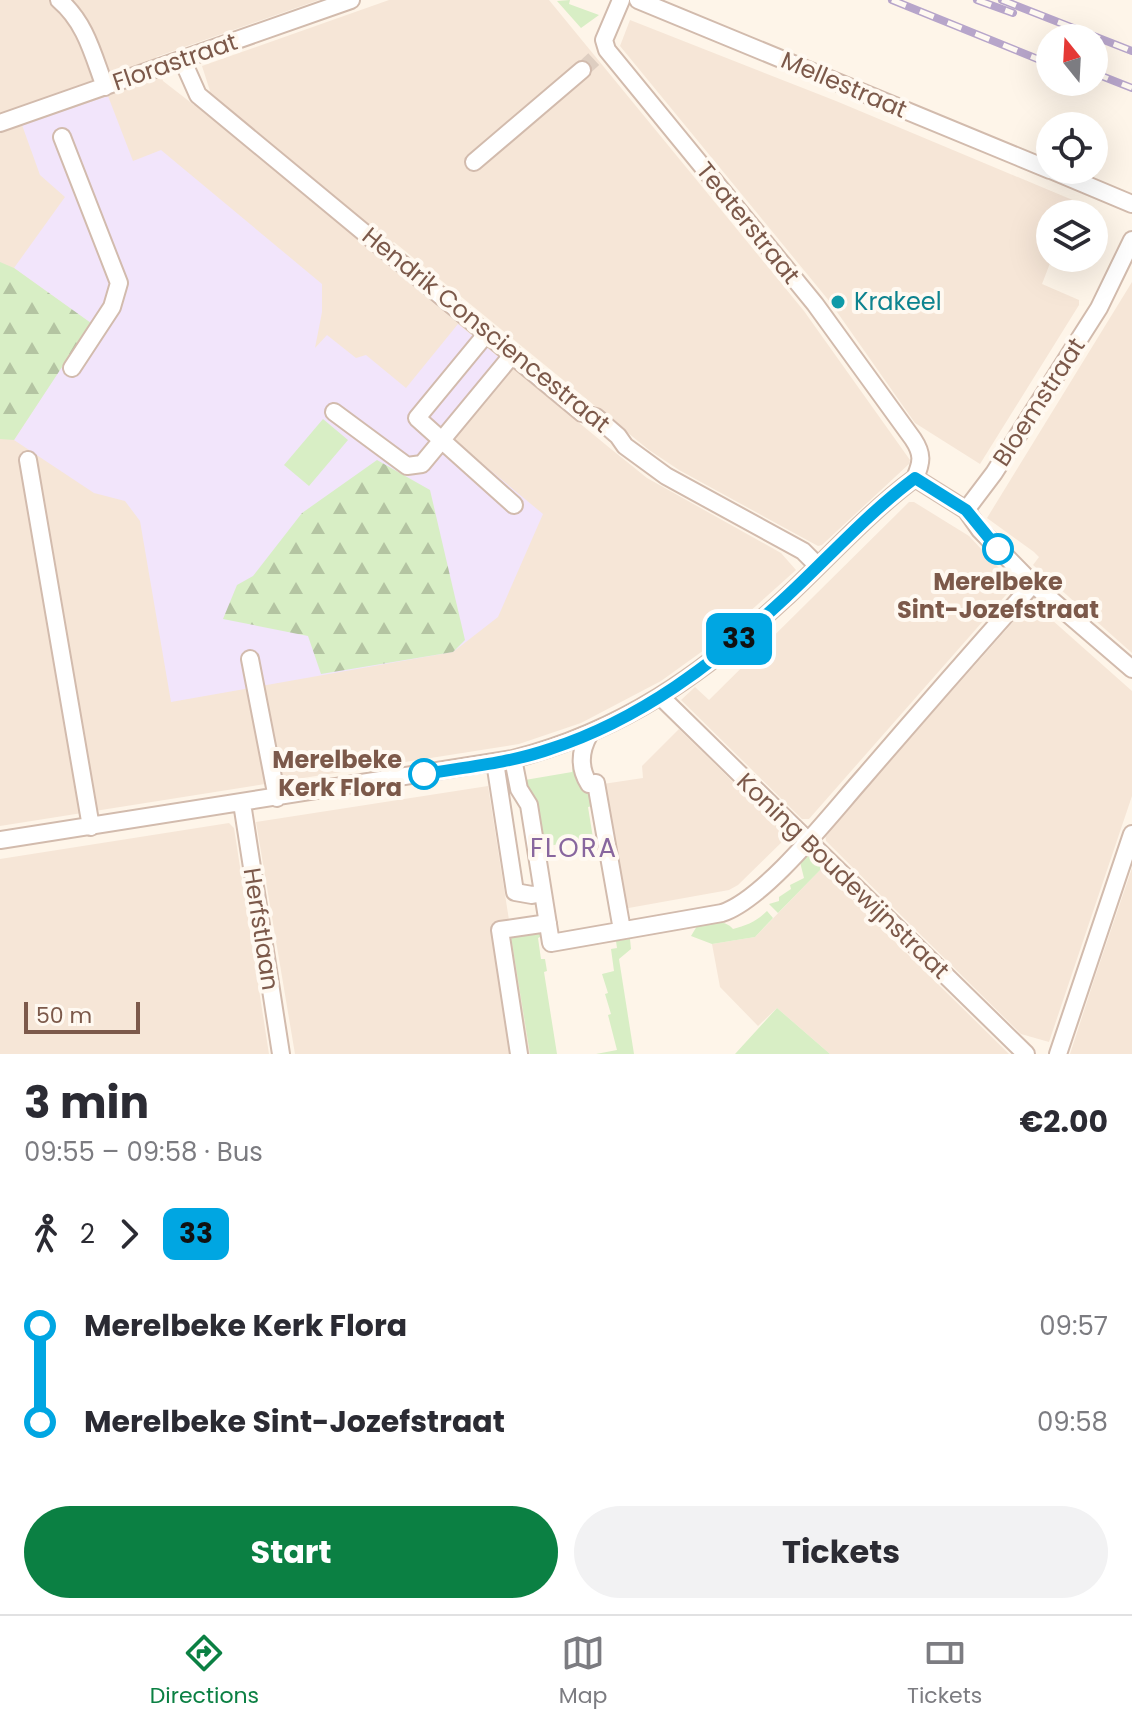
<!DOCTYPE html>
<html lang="en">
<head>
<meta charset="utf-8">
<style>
	:root { --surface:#fff; --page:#f2f2f3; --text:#2b2b33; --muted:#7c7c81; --line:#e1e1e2; --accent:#0b8043 }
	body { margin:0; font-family:Poppins,sans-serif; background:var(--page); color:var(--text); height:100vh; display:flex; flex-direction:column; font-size:30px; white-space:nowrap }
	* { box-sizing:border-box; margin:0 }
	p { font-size:26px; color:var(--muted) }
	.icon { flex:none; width:44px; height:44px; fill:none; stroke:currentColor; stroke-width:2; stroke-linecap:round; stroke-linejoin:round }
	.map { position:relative; height:1054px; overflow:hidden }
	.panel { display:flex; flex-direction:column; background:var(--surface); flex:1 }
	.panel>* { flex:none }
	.badge { padding:0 16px; border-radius:12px; font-size:28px; line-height:52px }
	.needle { width:52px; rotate:342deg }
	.buttons { position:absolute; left:1036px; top:24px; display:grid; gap:16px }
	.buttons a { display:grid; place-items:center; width:72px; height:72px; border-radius:50%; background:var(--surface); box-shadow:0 8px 32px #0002; font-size:40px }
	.scale { position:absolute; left:24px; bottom:20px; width:116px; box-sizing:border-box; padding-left:8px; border:4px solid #7c594a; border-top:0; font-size:22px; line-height:28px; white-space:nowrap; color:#7c594a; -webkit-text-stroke:6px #fff9f1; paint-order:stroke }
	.map>.badge { position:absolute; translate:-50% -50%; box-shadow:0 0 0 4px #fff }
	.legs { display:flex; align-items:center; gap:12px; height:88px; padding:0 24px; font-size:26px }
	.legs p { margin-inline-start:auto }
	.headline { display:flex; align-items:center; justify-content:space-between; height:136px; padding:0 24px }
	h1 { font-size:44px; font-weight:700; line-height:60px }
	.button { display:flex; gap:16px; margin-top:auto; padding:16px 24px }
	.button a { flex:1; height:92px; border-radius:48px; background:var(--accent); color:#fff; font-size:32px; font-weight:700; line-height:92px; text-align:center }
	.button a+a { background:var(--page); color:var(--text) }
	ul { padding:0 24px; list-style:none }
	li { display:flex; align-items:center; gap:28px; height:96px; font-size:30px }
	li i { display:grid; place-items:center; width:12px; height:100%; margin:0 10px; background:currentColor }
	li i::after { content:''; width:20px; height:20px; margin:-10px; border:6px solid; border-radius:50%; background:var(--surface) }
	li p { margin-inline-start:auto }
	li:first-child i { background:linear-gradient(#0000 50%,currentColor 0) }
	li:last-child i { background:linear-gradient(currentColor 50%,#0000 0) }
	.tab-bar { display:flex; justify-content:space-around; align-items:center; height:112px; border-top:2px solid var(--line); background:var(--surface); font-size:22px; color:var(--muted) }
	.tab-bar a { display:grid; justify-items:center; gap:4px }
	.tab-bar .current { color:var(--accent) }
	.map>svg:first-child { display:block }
</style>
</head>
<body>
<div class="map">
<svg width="1132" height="1054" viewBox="0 0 1132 1054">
	<defs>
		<pattern id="forest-firs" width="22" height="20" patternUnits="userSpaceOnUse" patternTransform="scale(2)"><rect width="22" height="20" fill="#d8eec5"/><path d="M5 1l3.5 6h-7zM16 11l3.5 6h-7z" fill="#b4c4a2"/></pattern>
	</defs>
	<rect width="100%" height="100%" fill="#fef5e9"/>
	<!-- residential -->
	<path fill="#f6e6d7" d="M0,0h319l-163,57 7,24 31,24 16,-14 -8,-25 187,-66h160l255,311 106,149 -1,4 -87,81 -4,1 -139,-76 -30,-20 -255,-208 -16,14 9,9 224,184 36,29 134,75 15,17 -78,70 -57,41 -80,42 -62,21 -519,82z
		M630,20l206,81 239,100 -6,13h-19v44h2l-10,26 37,16v5l-99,159 -65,-41 -85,-121 -210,-256z
		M1132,282v371l-99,-88 6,-8 -5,-5 -47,-34z
		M909,502h5l55,34 44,47v4l-204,232h-7l-121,-119 14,-13 14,13z
		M1029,604h5l98,87v105l-83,246 -28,-8 -195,-193 -1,-7z
		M679,729l109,107 -50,49 -9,5 -106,19 -20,-125 40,-6 -1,-12z
		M488,786l42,268h-235l-39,-232z
		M229,823l5,5 35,226h-269v-195z
		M1132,868v186h-62l24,-74z
		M821,869l183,180 5,5h-179l-53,-46 -19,18 -38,-39 -8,-43 43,-7z"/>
	<!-- education -->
	<path fill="#f2e5fb" d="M108,96l25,65 28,-11 161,134v28l-7,36 12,-13 29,23 10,-3 40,33 52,-64 54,44 -58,72 89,74 -45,103 -45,35 -282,50 -31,-181 -15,-20 -31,-8 -80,-53 76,-117 -76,-55 51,-71 -25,-22 -18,-50z"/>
	<!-- green -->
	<path fill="#d8eec5" d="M570,0l-1,4 30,11 -18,13 -24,-27z
		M323,419l25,21 -39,46 -25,-21z
		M577,762l18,23 3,20 -10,2 5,31 -50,9 -8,-47 -8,-7 -2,-13 47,-8 1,-9z
		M812,853l15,10 -49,50 -9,-9 10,-3v-4l12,-8 -1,-4 14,-7 -4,-16z
		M767,911l6,7 -18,19 -43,7 -21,-8 6,-10c12,-3 27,-8 36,3 13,-3 24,-8 34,-18z
		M540,932l2,4 -4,2 3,21h4l2,12 -3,1 13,82h-27l-19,-117z
		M630,939l1,10 -12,10 15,95h-38l21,-4 -9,-35 3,-1 -6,-20 3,-1 -6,-19 12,-3 -3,-22 6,-1 -1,-7z
		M777,1008l53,46h-95z"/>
	<!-- forest -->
	<path fill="url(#forest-firs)" d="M0,262l14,6 77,55 -77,117 -14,-1z
		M377,460l53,30 35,150 -12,12 -132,22 -13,-38 -85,-17 14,-34 16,-9 49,-63z"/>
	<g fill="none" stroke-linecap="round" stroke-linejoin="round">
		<!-- minor-tunnel -->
		<path stroke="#decec1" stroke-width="16" stroke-dasharray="16 8" stroke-linecap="butt" d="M582,70l14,-13"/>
		<defs>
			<path id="minor" d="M59,0c27,23 34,55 46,87
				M621,0l-17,40 3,10 208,254 98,135c10,15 9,23 2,39
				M638,0l412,170
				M182,59l16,36 384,318 14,4 22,19 7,10 41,30 137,75 15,15
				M0,123l351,-123
				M62,137l57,146 -7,24 -40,61
				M474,162l108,-92
				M1051,170l81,34
				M487,333l-70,85 97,87
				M334,412l73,54 15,-2 91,-110
				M28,460l63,367
				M915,478l51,32 14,20 53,54 99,85
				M966,510l28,-37 105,-165 33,-68
				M250,659l27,139
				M661,697l365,357
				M589,735c-9,16 -10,33 0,49l7,-1 26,147
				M513,759l6,30 10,16 22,138 171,-30c43,-14 109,-99 141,-135 56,-65 113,-130 170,-194
				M495,762l20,130 17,3 11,-2
				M242,803l39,251
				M0,840l513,-81c109,-28 189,-84 271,-160 43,-40 84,-86 131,-121
				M519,1054l-19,-124 48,-7
				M1058,1054l74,-220"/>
		</defs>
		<!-- minor casing -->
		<use href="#minor" stroke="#d2bbad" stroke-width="20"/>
		<!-- minor -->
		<use href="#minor" stroke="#fff" stroke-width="16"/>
		<defs>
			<path id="rail" d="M892,0l158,64
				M977,0l36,13
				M1002,0l130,51
				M1094,73l38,15"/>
		</defs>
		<!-- rail casing -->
		<use href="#rail" stroke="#b7a5ca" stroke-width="8"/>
		<!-- rail -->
		<use href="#rail" stroke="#fff9f1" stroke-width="5" stroke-dasharray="15" stroke-linecap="butt"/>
	</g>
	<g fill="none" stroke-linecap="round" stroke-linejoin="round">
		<defs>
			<path id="line-1" d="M424,774c42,-7 86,-11 126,-25 90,-29 166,-87 235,-151 43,-40 83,-85 130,-120l51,32 32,39"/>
		</defs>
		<!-- line-1 casing -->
		<use href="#line-1" stroke="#fff" stroke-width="18"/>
		<!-- line-1 -->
		<use href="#line-1" stroke="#00a6e2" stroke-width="12"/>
	</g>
	<!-- markers -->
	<circle fill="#0f9aa8" stroke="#fff9f1" stroke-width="3" cx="838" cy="302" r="8"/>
	<g fill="#fff" stroke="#00a6e2" stroke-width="4">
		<circle cx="998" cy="549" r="14"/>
		<circle cx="424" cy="774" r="14"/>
	</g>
	<g text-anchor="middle" stroke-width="8" stroke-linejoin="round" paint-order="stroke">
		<!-- street labels -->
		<g font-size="24" fill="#7c594a" stroke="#fff9f1">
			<text transform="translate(175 62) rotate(-19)" y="8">Florastraat</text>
			<text transform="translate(844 85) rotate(23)" y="8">Mellestraat</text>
			<text transform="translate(748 223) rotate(51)" y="8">Teaterstraat</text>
			<text transform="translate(486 330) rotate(39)" y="8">Hendrik Consciencestraat</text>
			<text transform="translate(1039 402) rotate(-57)" y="8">Bloemstraat</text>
			<text transform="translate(843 876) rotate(44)" y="8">Koning Boudewijnstraat</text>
			<text transform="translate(261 929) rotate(81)" y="8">Herfstlaan</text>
		</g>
		<!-- culture labels -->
		<g font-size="24" fill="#0d838f" stroke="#fff9f1" text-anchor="start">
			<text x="854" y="310">Krakeel</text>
		</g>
		<!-- stop labels -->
		<g font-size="24" font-weight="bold" fill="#7c594a" stroke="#fff9f1">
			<text x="998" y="590">Merelbeke<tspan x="998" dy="28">Sint-Jozefstraat</tspan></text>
			<text x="402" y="768" text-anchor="end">Merelbeke<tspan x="402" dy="28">Kerk Flora</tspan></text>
		</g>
		<!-- neighbourhood labels -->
		<g font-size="26" letter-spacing="2" fill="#88669e" stroke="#fff9f1">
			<text x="574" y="857">FLORA</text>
		</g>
	</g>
</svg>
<div class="buttons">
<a><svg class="needle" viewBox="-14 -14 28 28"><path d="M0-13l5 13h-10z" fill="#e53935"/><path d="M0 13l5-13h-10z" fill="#7c7c81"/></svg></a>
<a><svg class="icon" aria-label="locate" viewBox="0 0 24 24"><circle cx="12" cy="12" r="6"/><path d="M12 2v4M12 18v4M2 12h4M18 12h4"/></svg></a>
<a><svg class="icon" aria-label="layers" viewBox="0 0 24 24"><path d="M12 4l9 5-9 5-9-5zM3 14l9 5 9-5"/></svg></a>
</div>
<div class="scale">50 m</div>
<b class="badge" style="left:739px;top:639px;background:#00a6e2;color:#111">33</b>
</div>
<section class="panel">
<div class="headline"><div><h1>3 min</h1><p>09:55 – 09:58 · Bus</p></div><b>€2.00</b></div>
<div class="legs"><svg class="icon" aria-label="walk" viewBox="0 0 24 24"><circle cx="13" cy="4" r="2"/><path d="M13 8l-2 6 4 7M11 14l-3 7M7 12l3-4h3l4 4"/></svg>2<svg class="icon" aria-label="forward" viewBox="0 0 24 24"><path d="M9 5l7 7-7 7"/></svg><b class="badge" style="background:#00a6e2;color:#111">33</b></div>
<ul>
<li><i style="color:#00a6e2"></i><b>Merelbeke Kerk Flora</b><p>09:57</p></li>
<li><i style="color:#00a6e2"></i><b>Merelbeke Sint-Jozefstraat</b><p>09:58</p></li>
</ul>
<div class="button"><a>Start</a><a>Tickets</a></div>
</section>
<nav class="tab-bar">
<a class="current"><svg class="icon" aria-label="directions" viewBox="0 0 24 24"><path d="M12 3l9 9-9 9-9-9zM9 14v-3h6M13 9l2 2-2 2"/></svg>Directions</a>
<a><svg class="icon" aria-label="map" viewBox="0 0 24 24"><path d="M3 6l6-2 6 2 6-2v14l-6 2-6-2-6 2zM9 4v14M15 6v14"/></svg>Map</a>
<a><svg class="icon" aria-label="tickets" viewBox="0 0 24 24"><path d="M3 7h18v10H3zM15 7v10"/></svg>Tickets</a>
</nav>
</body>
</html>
